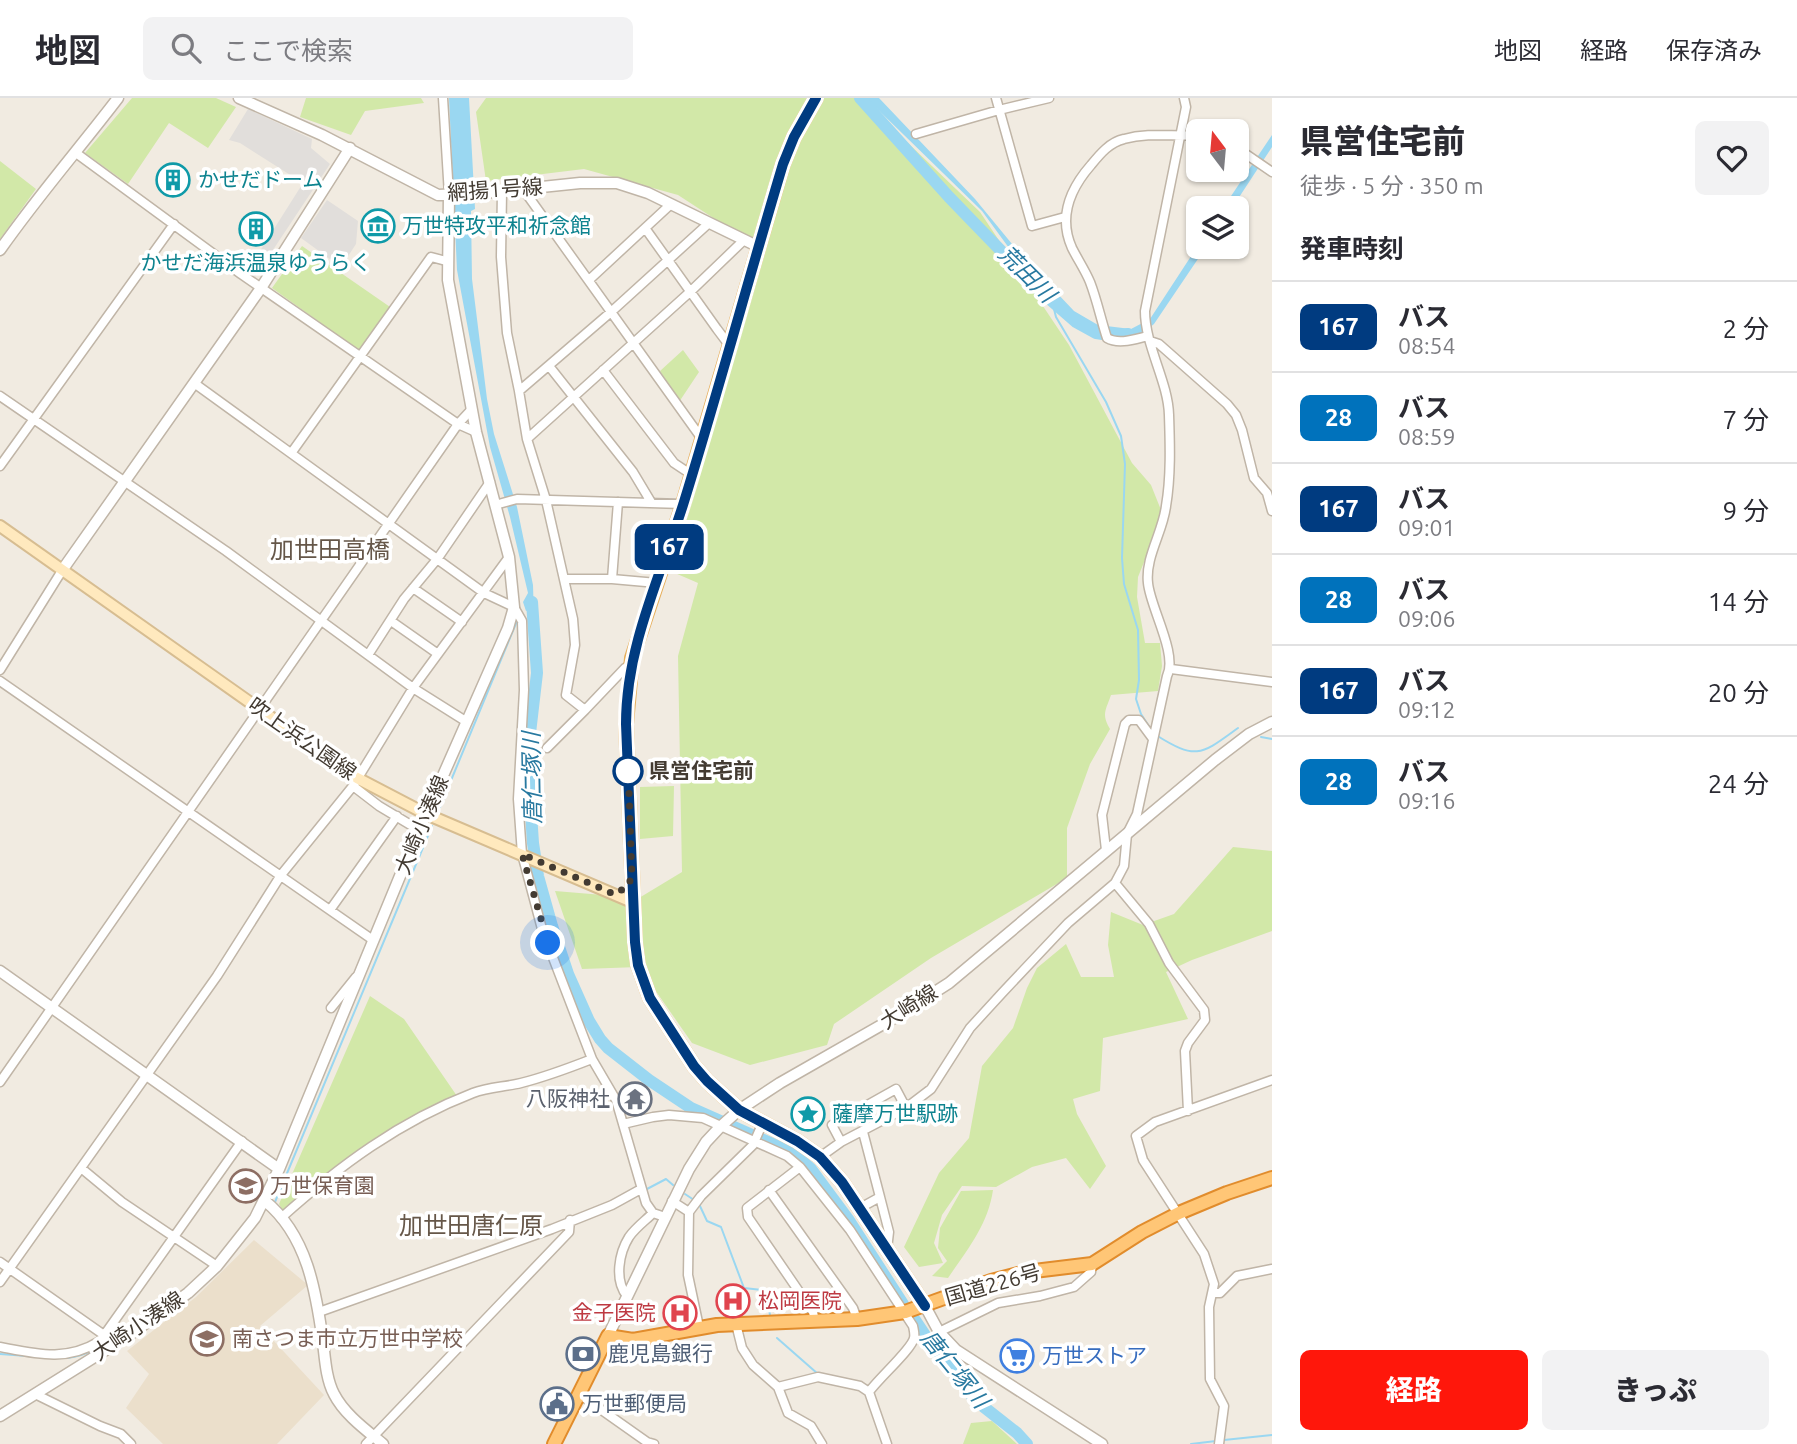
<!DOCTYPE html>
<html lang="ja">
<head>
<meta charset="utf-8">
<style>
	:root { --surface:#fff; --page:#f2f2f3; --text:#2b2b33; --muted:#7c7c81; --line:#e1e1e2; --accent:#ff170b }
	body { margin:0; font-family:Ubuntu,"Noto Sans JP",sans-serif; background:var(--page); color:var(--text); height:100vh; display:flex; flex-direction:column; font-size:26px; white-space:nowrap }
	* { box-sizing:border-box; margin:0 }
	p { font-size:23px; color:var(--muted) }
	.icon { flex:none; width:38px; height:38px; fill:none; stroke:currentColor; stroke-width:2; stroke-linecap:round; stroke-linejoin:round }
	.map { position:relative; flex:1; overflow:hidden }
	.panel { display:flex; flex-direction:column; background:var(--surface); width:525px }
	.panel>* { flex:none }
	.badge { padding:0 14px; border-radius:10px; font-size:24px; line-height:46px }
	.needle { width:46px; rotate:344deg }
	.controls { position:absolute; left:1186px; top:21px; display:grid; gap:14px }
	.controls a { display:grid; place-items:center; width:63px; height:63px; border-radius:10px; background:var(--surface); box-shadow:0 2px 5px #0004; font-size:35px }
	.you { position:absolute; width:35px; height:35px; margin:-18px; border:5px solid #fff; border-radius:50%; background:#1a73e8; box-shadow:0 0 0 10px #1a73e833 }
	.map>.badge { position:absolute; translate:-50% -50%; box-shadow:0 0 0 4px #fff }
	h2 { padding:0 28px; font-size:26px; line-height:63px }
	.round { display:grid; place-items:center; flex:none; width:74px; height:74px; border-radius:10px; background:var(--page) }
	.overview { display:flex; align-items:center; justify-content:space-between; height:119px; padding:0 28px }
	h1 { font-size:33px; font-weight:800; line-height:52px }
	.cta { display:flex; gap:14px; margin-top:auto; padding:14px 28px }
	.cta a { flex:1; height:80px; border-radius:10px; background:var(--accent); color:#fff; font-size:28px; font-weight:800; line-height:80px; text-align:center }
	.cta a+a { background:var(--page); color:var(--text) }
	ul { padding:0; list-style:none }
	li { display:flex; align-items:center; gap:21px; height:91px; padding:0 28px; border-top:2px solid var(--line) }
	li div { flex:1 }
	li b { display:block; font-size:26px }
	li em { font-style:normal }
	li .badge { min-width:77px; font-weight:700; text-align:center }
	header { display:flex; align-items:center; gap:42px; box-sizing:border-box; height:98px; padding:0 35px; background:var(--surface); border-bottom:2px solid var(--line) }
	header strong { font-size:33px }
	nav { display:flex; gap:38px; margin-inline-start:auto; font-size:24px }
	.search { width:490px; height:63px; background:var(--page); display:flex; align-items:center; gap:18px; box-sizing:border-box; padding:0 24px; border-radius:10px; color:var(--muted); font-size:26px }
	main { display:flex; flex:1; min-height:0 }
	.map>svg:first-child { display:block }
</style>
</head>
<body>
<header>
<strong>地図</strong>
<div class="search"><svg class="icon" aria-label="search" viewBox="0 0 24 24"><circle cx="10" cy="10" r="6"/><path d="M15 15l6 6"/></svg>ここで検索</div>
<nav><a>地図</a><a>経路</a><a>保存済み</a></nav>
</header>
<main>
<div class="map">
<svg width="1272" height="1346" viewBox="0 0 1272 1346">
	<rect width="100%" height="100%" fill="#f1ebe1"/>
	<!-- education -->
	<path fill="#ebdfcb" d="M254,1142l54,45 -48,41 64,69 -47,49h-114l-37,-36 23,-34 -22,-23 69,-54z"/>
	<!-- green -->
	<path fill="#d2e8a8" d="M132,0h84l20,9 -28,41 -39,-25 -41,61 -43,-31z
		M306,0h115l3,5 -59,8 -14,24 -51,-18z
		M486,0h375l119,114 89,133 63,118 19,22 12,30 -25,62 -1,20 8,46h15l2,23 -4,25 -47,4c-5,15 -10,19 -1,34l-20,35 -23,64v50l-136,80 -97,66 -7,21 -77,20 -58,-22 -53,-76 -57,2 -27,-78 84,7 43,-26 -4,-216 20,-73 -30,-13 90,-323 -80,-52 -94,-26 -98,12 -10,-69z
		M0,63l36,28 -36,50z
		M302,148l91,63 -32,43 -89,-64z
		M683,252l16,22 -20,30 -19,-31z
		M674,688l-1,50 -33,3v-52z
		M1233,749l39,4v80l-80,29 -26,12 22,47 -85,19 -3,53 -27,8 4,15 29,52 -16,23 -24,-31 -34,9 -36,20 -34,-1 -20,29 -8,28 9,20 -24,4 -15,-20 35,-74 30,-35 13,-72 31,-38 14,-40 10,-20 29,-24 15,33h33l-6,-32 3,-33 32,13 31,-11z
		M370,898l34,23 53,77c-70,29 -117,67 -174,115l-4,-7z
		M993,1092c-5,35 -26,60 -45,88l-16,-2 15,-15 -9,-13 2,-20 21,-37z
		M992,1323l25,23h-54l8,-21z"/>
	<!-- parking -->
	<path fill="#e1dedb" d="M248,11l64,30 -1,9 19,16 -75,113 -7,-7 55,-87 -63,-40 -11,-3z
		M327,102l31,21 -2,23 -15,23 -40,-29z"/>
	<!-- water -->
	<path fill="#9ad7f1" d="M449,0h20l6,111 -4,2 1,68 15,120 7,35 23,73 16,78 1,34 -5,-9 -3,1 -3,-9 5,-9 -18,-76 -20,-70 -33,-177z
		M866,0h13l96,101 46,56 53,56 24,14 33,4 19,-10 49,-75v3h7l-52,77 -11,9 -26,4 -21,-6 -27,-18 -52,-54 -35,-48z
		M1272,37v12l-40,61h-9z"/>
	<g fill="none" stroke-linecap="round" stroke-linejoin="round">
		<!-- stream -->
		<path stroke="#9ad7f1" stroke-width="2" d="M1052,203l4,16 50,85 15,34 4,28 -3,94 2,26 14,46 1,50 -3,19 5,15 11,17
			M1156,637c41,26 46,19 82,-7
			M1261,639l11,2
			M440,709l77,-186
			M647,1091l19,-10 7,6
			M685,1096l9,6
			M275,1104l157,-376
			M699,1106l8,17 14,6 23,61 18,2 4,2 4,23
			M777,1240l41,36
			M0,1256l27,2
			M60,1260c19,1 35,-8 50,-18
			M1224,1342l48,-5
			M1191,1346l25,-3"/>
		<!-- river -->
		<path stroke="#9ad7f1" stroke-width="12" d="M860,0l89,99 88,91 39,34 20,11 20,3 12,-2
			M532,504l5,71 -7,60 -1,51 4,59 5,33 14,50 16,48 21,47 11,18 8,9 41,32 42,28 102,45 18,16 37,50 55,85
			M915,1222l14,21 46,59 42,33 10,11"/>
		<defs>
			<path id="minor" d="M443,0l6,97
				M996,0l36,128 33,-9
				M916,36l83,-24 50,-12
				M1237,50l35,24
				M76,55l165,121 217,150 18,8
				M523,91l179,250
				M502,93l-1,66 6,76 12,58
				M645,130l72,101 9,12 6,1
				M589,182l82,-76
				M1148,238c-13,3 -29,9 -41,2 -6,-18 -10,-38 -17,-56 -5,-12 -12,-22 -18,-34 -14,-31 -2,-59 19,-83 9,-11 19,-23 33,-26 26,-7 50,-2 75,-4
				M1150,243l9,3 68,60 9,11 6,15 12,48 13,15 5,18
				M549,268l84,106 18,30
				M603,272l71,93 18,12
				M194,285l290,210 30,14 8,14 2,69 -6,109 4,55 20,75 50,130 24,41 30,103 7,10 12,4
				M0,298l226,155 187,137 54,34
				M527,341l-8,-48 92,-79 98,-89
				M292,354l139,-195 15,4
				M0,368l174,-242
				M495,407l22,-6 166,5
				M564,481h48l45,4
				M612,481l6,-77
				M413,490l49,34
				M391,523l47,33
				M368,557l36,-56 34,-41 52,-76
				M631,566l-6,4 -40,42 -19,-15 9,-50 -2,-26 -27,-119 -19,-61 164,-148 53,-51
				M1171,571l101,13
				M0,572l63,-101
				M0,583l373,259
				M547,650l38,-38
				M353,688l26,20 40,24
				M1106,752l-4,-35 23,-91 4,-4h10l14,19
				M1115,785l34,41 20,39 35,47 1,10 -17,23 -3,8 3,60
				M330,812l67,-94
				M331,910l25,-31
				M0,984l458,-658 13,-14
				M623,1026l30,-7 16,-2 34,3 84,38 13,11 50,63 63,96c1,5 2,8 1,12 -2,11 -36,41 -45,54
				M841,1044l-9,-17 64,-36 10,19
				M820,1059l21,-15 65,-34 25,-19 39,-61 33,-36 65,-69 47,-40 9,-17 3,-32 10,-20 30,-138c11,-22 -17,-69 -19,-93 -3,-26 15,-51 18,-77 5,-29 4,-62 3,-91 -1,-34 -24,-69 -24,-104l41,-204 -2,-9
				M800,1069l-53,41 1,9 65,95 2,9
				M81,1070l41,34 95,64
				M769,1092l84,118 4,11
				M880,1099l9,35 -2,17
				M672,1103l17,11
				M860,1110l20,-11 -17,-65
				M281,1120c58,-52 119,-97 192,-125 15,-6 32,-6 48,-10 24,-6 48,-15 71,-24
				M0,1164l104,73 24,1
				M0,1184l217,-306 64,-101 72,-89 60,-98 96,-131
				M1214,1195h6l17,-17 35,-7
				M627,1198c-13,-16 -8,-43 2,-59 6,-9 17,-17 24,-24
				M319,1214l233,-83 60,-24 29,-16
				M736,1226l6,24 11,17 25,22 10,26 23,13 11,18
				M699,1229l-11,-52 1,-63 12,-16 52,-51 10,-23
				M939,1234l59,-29 42,-7 34,-9 17,-15 1,-8
				M0,1249c37,7 66,15 100,-6l142,-200
				M778,1289l40,-10 42,9 9,6 18,52
				M35,1296l65,32 21,8 10,10
				M579,1296l68,48 7,2
				M366,1346l203,-212 1,-12
				M1219,1346l5,-38 -14,-27 -1,-72 5,-23 -10,-30 -61,-94 -7,-24 19,-14 117,-42"/>
			<path id="tertiary" d="M239,0l83,37 116,60 46,-2 96,-10h37l31,10 111,54
				M0,152c37,-53 79,-101 118,-152
				M63,471l198,-281 89,-140
				M0,873l279,198
				M265,1103c42,34 51,90 58,141 2,16 3,37 11,52 10,20 32,36 49,50
				M925,1208l14,26 17,18 146,94
				M608,1238l81,-167 17,-27 14,-15 19,-17 41,-27 119,-68 50,-32 266,-223 34,-26 23,-12
				M0,1318l128,-80 60,-43 29,-27 38,-48 24,-49 140,-339 89,-202 6,-21 -5,-50 -33,-125 -28,-152 1,-85"/>
			<path id="secondary" d="M0,428l357,252 69,36 206,88"/>
			<path id="primary" d="M816,0l-22,39 -11,27 -100,340 -51,154 -6,66 9,218 3,23 12,33 44,68 13,15 32,29 58,31 23,16 22,25 83,124"/>
			<path id="trunk" d="M554,1346l54,-108 25,4 84,-15 140,-6 48,-7 86,-31 35,-9 66,-8 50,-32 37,-19 48,-20 45,-15"/>
		</defs>
		<!-- minor casing -->
		<use href="#minor" stroke="#c0b5a7" stroke-width="11"/>
		<!-- tertiary casing -->
		<use href="#tertiary" stroke="#c0b5a7" stroke-width="13"/>
		<!-- secondary casing -->
		<use href="#secondary" stroke="#d7bd91" stroke-width="14"/>
		<!-- primary casing -->
		<use href="#primary" stroke="#e6ae5b" stroke-width="16"/>
		<!-- trunk casing -->
		<use href="#trunk" stroke="#e18c2c" stroke-width="16"/>
		<!-- minor -->
		<use href="#minor" stroke="#fff" stroke-width="8"/>
		<!-- tertiary -->
		<use href="#tertiary" stroke="#fff" stroke-width="10"/>
		<!-- secondary -->
		<use href="#secondary" stroke="#ffe9be" stroke-width="10"/>
		<!-- primary -->
		<use href="#primary" stroke="#ffd38d" stroke-width="12"/>
		<!-- trunk -->
		<use href="#trunk" stroke="#ffc676" stroke-width="12"/>
	</g>
	<g fill="none" stroke-linecap="round" stroke-linejoin="round">
		<defs>
			<path id="line" d="M816,0l-22,39 -11,27c-34,113 -65,228 -100,341 -23,72 -57,142 -57,219l9,218 3,23 12,33 44,68 13,15 32,29 58,31 23,16 22,25 83,124"/>
		</defs>
		<!-- line casing -->
		<use href="#line" stroke="#fff" stroke-width="16"/>
		<!-- line -->
		<use href="#line" stroke="#003b80" stroke-width="10"/>
		<!-- walk -->
		<path stroke="#433b32" stroke-width="7" stroke-dasharray="0 12.6" d="M548,845l-26,-89 92,40 11,-6 7,-10 -4,-115v8"/>
	</g>
	<!-- icons -->
	<defs>
		<symbol id="building-ring" viewBox="-11 -11 22 22"><circle r="9.5" fill="#fff" stroke="#0f9aa8" stroke-width="1.5"/><path d="M-4-6H4V6H1V3H-1V6H-4ZM-2.5-4.3h1.7v1.8h-1.7ZM.8-4.3h1.7v1.8H.8ZM-2.5-1h1.7V.8h-1.7ZM.8-1h1.7V.8H.8Z" fill="#0f9aa8"/></symbol>
		<symbol id="museum-ring" viewBox="-11 -11 22 22"><circle r="9.5" fill="#fff" stroke="#0f9aa8" stroke-width="1.5"/><path d="M0-6L6-3V-2H-6V-3ZM-5-1h2V3h-2ZM-1-1h2V3h-2ZM3-1h2V3H3ZM-6 4H6V6H-6Z" fill="#0f9aa8"/></symbol>
		<symbol id="temple-ring" viewBox="-11 -11 22 22"><circle r="9.5" fill="#fff" stroke="#6b7280" stroke-width="1.5"/><path d="M0-6L5-2H3V0L6.5 2.5H4V6H1.5V3h-3V6H-4V2.5H-6.5L-3 0V-2H-5Z" fill="#6b7280"/></symbol>
		<symbol id="sight-ring" viewBox="-11 -11 22 22"><circle r="9.5" fill="#fff" stroke="#0f9aa8" stroke-width="1.5"/><path d="M0-6L1.8-2.2L6-1.7L2.9 1.2L3.7 5.4L0 3.3L-3.7 5.4L-2.9 1.2L-6-1.7L-1.8-2.2Z" fill="#0f9aa8"/></symbol>
		<symbol id="school-ring" viewBox="-11 -11 22 22"><circle r="9.5" fill="#fff" stroke="#8d6e63" stroke-width="1.5"/><path d="M0-5L7-2L0 1L-7-2ZM-4 1L0 2.5L4 1V4Q0 6-4 4Z" fill="#8d6e63"/></symbol>
		<symbol id="hospital-ring" viewBox="-11 -11 22 22"><circle r="9.5" fill="#fff" stroke="#e0444e" stroke-width="1.5"/><path d="M-5-5h3v3.5h4V-5h3V5h-3V1.5h-4V5h-3Z" fill="#e0444e"/></symbol>
		<symbol id="bank-ring" viewBox="-11 -11 22 22"><circle r="9.5" fill="#fff" stroke="#5c6f8a" stroke-width="1.5"/><path d="M-6-4H6V4H-6ZM0-2.3a2.3 2.3 0 1 0 0 4.6a2.3 2.3 0 1 0 0-4.6Z" fill="#5c6f8a"/></symbol>
		<symbol id="supermarket-ring" viewBox="-11 -11 22 22"><circle r="9.5" fill="#fff" stroke="#3f7fe0" stroke-width="1.5"/><path d="M-6-5.5h2.5l.6 2H6L4.5 2H-2.5L-4.4-4H-6ZM-1.5 3.2a1.3 1.3 0 1 0 .1 0ZM3 3.2a1.3 1.3 0 1 0 .1 0Z" fill="#3f7fe0"/></symbol>
		<symbol id="civic-ring" viewBox="-11 -11 22 22"><circle r="9.5" fill="#fff" stroke="#5c6f8a" stroke-width="1.5"/><path d="M-.6-6.5H3V-4.5H.6V-3L4-1V1h2V6H-6V1h2V-1L-.6-3ZM-1.2 2.5V6h2.4V2.5Z" fill="#5c6f8a"/></symbol>
	</defs>
	<g fill-rule="evenodd">
		<use href="#building-ring" x="154" y="63" width="38" height="38"/>
		<use href="#museum-ring" x="359" y="109" width="38" height="38"/>
		<use href="#building-ring" x="237" y="112" width="38" height="38"/>
		<use href="#temple-ring" x="616" y="982" width="38" height="38"/>
		<use href="#sight-ring" x="789" y="997" width="38" height="38"/>
		<use href="#school-ring" x="227" y="1069" width="38" height="38"/>
		<use href="#hospital-ring" x="714" y="1184" width="38" height="38"/>
		<use href="#hospital-ring" x="661" y="1196" width="38" height="38"/>
		<use href="#school-ring" x="188" y="1222" width="38" height="38"/>
		<use href="#bank-ring" x="564" y="1237" width="38" height="38"/>
		<use href="#supermarket-ring" x="998" y="1239" width="38" height="38"/>
		<use href="#civic-ring" x="538" y="1287" width="38" height="38"/>
	</g>
	<!-- markers -->
	<circle fill="#fff" stroke="#003b80" stroke-width="3.5" cx="628" cy="673" r="14"/>
	<g text-anchor="middle" stroke-width="7" stroke-linejoin="round" paint-order="stroke">
		<!-- culture labels -->
		<g font-size="21" fill="#0d838f" stroke="#fff" text-anchor="start">
			<text x="198" y="89">かせだドーム</text>
			<text x="402" y="135">万世特攻平和祈念館</text>
			<text x="256" y="172" text-anchor="middle">かせだ海浜温泉ゆうらく</text>
			<text x="832" y="1023">薩摩万世駅跡</text>
		</g>
		<!-- street labels -->
		<g font-size="21" fill="#433b32" stroke="#fff">
			<text transform="translate(495 92) rotate(-4)" y="7">網揚1号線</text>
			<text transform="translate(302 641) rotate(35)" y="7">吹上浜公園線</text>
			<text transform="translate(422 727) rotate(-67)" y="7">大崎小湊線</text>
			<text transform="translate(909 909) rotate(-32)" y="7">大崎線</text>
			<text transform="translate(993 1187) rotate(-16)" y="7">国道226号</text>
			<text transform="translate(138 1228) rotate(-34)" y="7">大崎小湊線</text>
		</g>
		<!-- stop labels -->
		<g font-size="21" font-weight="bold" fill="#433b32" stroke="#fff" text-anchor="start">
			<text x="649" y="680">県営住宅前</text>
		</g>
		<!-- worship labels -->
		<g font-size="21" fill="#5b616d" stroke="#fff" text-anchor="end">
			<text x="610" y="1008">八阪神社</text>
		</g>
		<!-- education labels -->
		<g font-size="21" fill="#785e54" stroke="#fff" text-anchor="start">
			<text x="270" y="1095">万世保育園</text>
			<text x="232" y="1248">南さつま市立万世中学校</text>
		</g>
		<!-- health labels -->
		<g font-size="21" fill="#be3a42" stroke="#fff" text-anchor="start">
			<text x="758" y="1210">松岡医院</text>
			<text x="656" y="1222" text-anchor="end">金子医院</text>
		</g>
		<!-- service labels -->
		<g font-size="21" fill="#4e5e75" stroke="#fff" text-anchor="start">
			<text x="608" y="1263">鹿児島銀行</text>
			<text x="582" y="1313">万世郵便局</text>
		</g>
		<!-- shop labels -->
		<g font-size="21" fill="#366cbe" stroke="#fff" text-anchor="start">
			<text x="1042" y="1265">万世ストア</text>
		</g>
		<!-- water labels -->
		<g font-size="23" font-style="italic" fill="#2879a0" stroke="#fff">
			<text transform="translate(1027 176) rotate(45)" y="8">荒田川</text>
			<text transform="translate(532 680) rotate(-91)" y="8">唐仁塚川</text>
			<text transform="translate(955 1271) rotate(51)" y="8">唐仁塚川</text>
		</g>
		<!-- quarter labels -->
		<g font-size="24" fill="#665749" stroke="#fff">
			<text x="330" y="460">加世田高橋</text>
			<text x="471" y="1136">加世田唐仁原</text>
		</g>
	</g>
</svg>
<div class="controls">
<a><svg class="needle" viewBox="-14 -14 28 28"><path d="M0-13l5 13h-10z" fill="#e53935"/><path d="M0 13l5-13h-10z" fill="#7c7c81"/></svg></a>
<a><svg class="icon" aria-label="layers" viewBox="0 0 24 24"><path d="M12 4l9 5-9 5-9-5zM3 14l9 5 9-5"/></svg></a>
</div>
<div class="you" style="left:548px;top:845px"></div>
<b class="badge" style="left:669px;top:449px;background:#003b80;color:#fff">167</b>
</div>
<section class="panel">
<div class="overview"><div><h1>県営住宅前</h1><p>徒歩 · 5 分 · 350 m</p></div><a class="round"><svg class="icon" aria-label="heart" viewBox="0 0 24 24"><path d="M12 20l-8-8c-3-5 5-10 8-4 3-6 11-1 8 4z"/></svg></a></div>
<h2>発車時刻</h2>
<ul>
<li><span class="badge" style="background:#003b80;color:#fff">167</span><div><b>バス</b><p>08:54</p></div><em>2 分</em></li>
<li><span class="badge" style="background:#0072bc;color:#fff">28</span><div><b>バス</b><p>08:59</p></div><em>7 分</em></li>
<li><span class="badge" style="background:#003b80;color:#fff">167</span><div><b>バス</b><p>09:01</p></div><em>9 分</em></li>
<li><span class="badge" style="background:#0072bc;color:#fff">28</span><div><b>バス</b><p>09:06</p></div><em>14 分</em></li>
<li><span class="badge" style="background:#003b80;color:#fff">167</span><div><b>バス</b><p>09:12</p></div><em>20 分</em></li>
<li><span class="badge" style="background:#0072bc;color:#fff">28</span><div><b>バス</b><p>09:16</p></div><em>24 分</em></li>
</ul>
<div class="cta"><a>経路</a><a>きっぷ</a></div>
</section>
</main>
</body>
</html>
